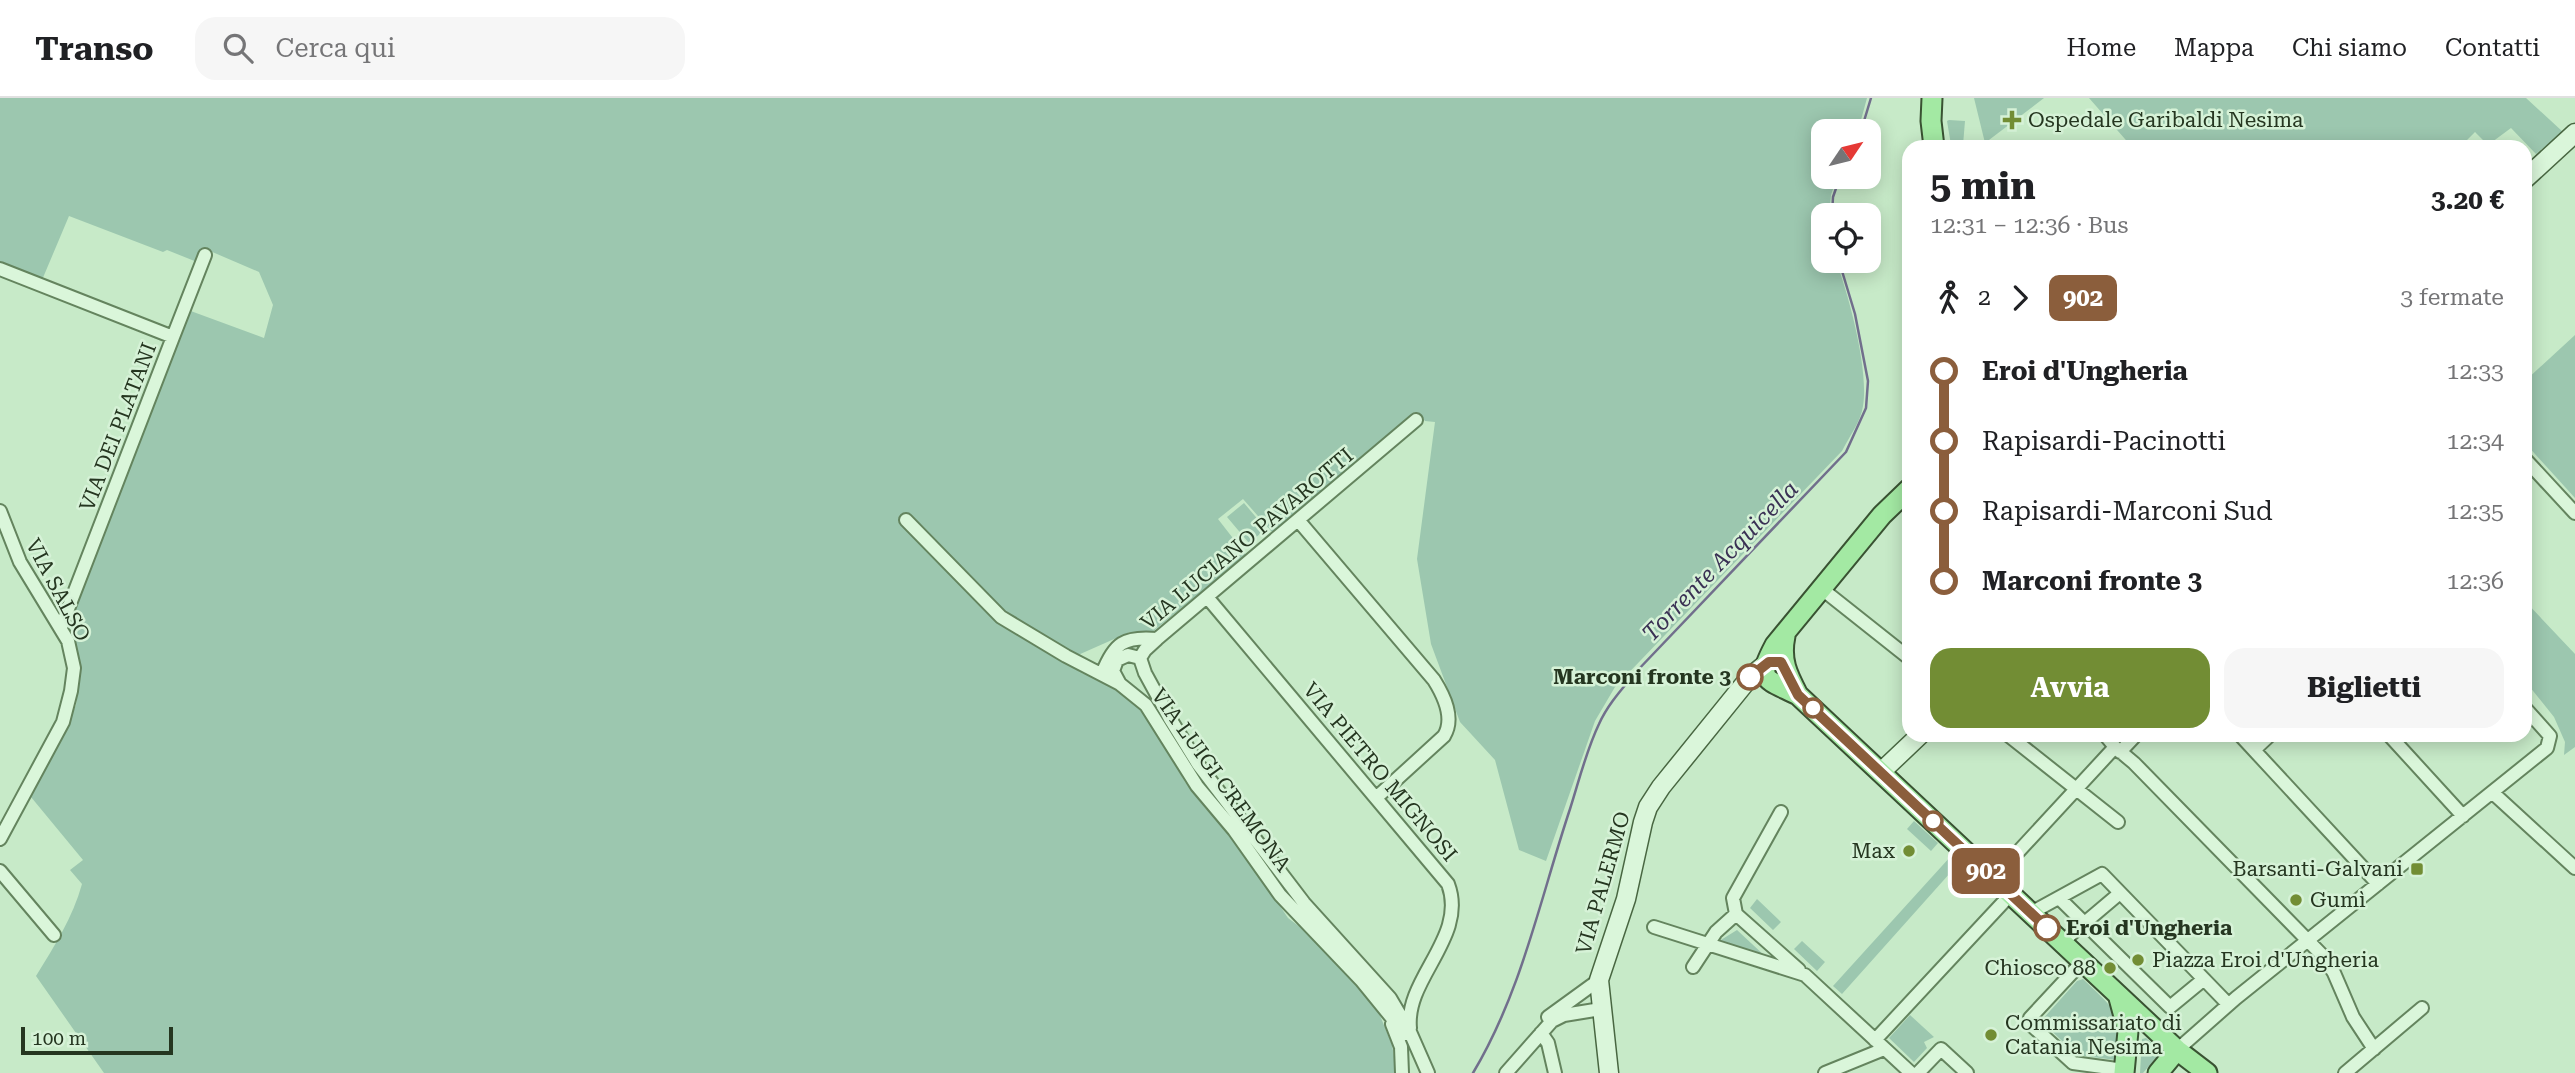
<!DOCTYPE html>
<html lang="it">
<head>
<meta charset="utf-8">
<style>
	:root { --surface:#fff; --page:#f6f6f6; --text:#202124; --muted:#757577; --line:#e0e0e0; --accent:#728d34 }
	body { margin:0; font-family:"Roboto Serif",serif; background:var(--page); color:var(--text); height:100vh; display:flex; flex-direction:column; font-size:26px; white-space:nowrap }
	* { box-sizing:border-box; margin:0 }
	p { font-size:23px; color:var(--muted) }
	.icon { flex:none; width:38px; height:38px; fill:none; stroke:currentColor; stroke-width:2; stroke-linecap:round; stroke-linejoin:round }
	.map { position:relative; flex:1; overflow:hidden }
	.panel { position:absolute; left:1902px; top:42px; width:630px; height:602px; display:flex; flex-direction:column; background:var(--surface); border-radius:21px; box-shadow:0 4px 18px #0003 }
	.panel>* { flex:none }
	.badge { padding:0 14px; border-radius:10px; font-size:24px; line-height:46px }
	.needle { width:46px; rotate:55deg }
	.fabs { position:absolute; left:1811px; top:21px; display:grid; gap:14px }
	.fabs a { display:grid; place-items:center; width:70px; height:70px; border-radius:14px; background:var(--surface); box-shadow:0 4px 18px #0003; font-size:35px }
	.scale { position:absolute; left:21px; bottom:18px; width:152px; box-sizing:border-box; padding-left:7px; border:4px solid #253620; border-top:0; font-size:19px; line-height:24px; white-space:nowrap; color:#253620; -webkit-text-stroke:5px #d6f2d7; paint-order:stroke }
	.map>.badge { position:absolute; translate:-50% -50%; box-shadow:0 0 0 4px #fff }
	.legs { display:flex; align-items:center; gap:10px; height:77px; padding:0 28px; font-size:23px }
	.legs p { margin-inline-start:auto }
	.overview { display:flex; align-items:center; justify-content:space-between; height:119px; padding:0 28px }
	h1 { font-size:38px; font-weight:700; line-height:52px }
	.primary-button { display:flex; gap:14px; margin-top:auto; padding:14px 28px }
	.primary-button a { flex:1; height:80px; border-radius:21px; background:var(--accent); color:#fff; font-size:28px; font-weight:700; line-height:80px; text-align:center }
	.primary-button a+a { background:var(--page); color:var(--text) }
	ul { padding:0 28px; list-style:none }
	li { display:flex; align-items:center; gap:24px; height:70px; font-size:26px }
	li i { display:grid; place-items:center; width:10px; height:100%; margin:0 9px; background:currentColor }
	li i::after { content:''; width:18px; height:18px; margin:-9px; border:5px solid; border-radius:50%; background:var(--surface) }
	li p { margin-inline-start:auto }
	li:first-child i { background:linear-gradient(#0000 50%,currentColor 0) }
	li:last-child i { background:linear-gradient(currentColor 50%,#0000 0) }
	header { display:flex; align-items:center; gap:42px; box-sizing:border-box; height:98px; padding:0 35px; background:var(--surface); border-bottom:2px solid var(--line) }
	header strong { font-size:33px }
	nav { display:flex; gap:38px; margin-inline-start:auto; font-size:24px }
	.search { width:490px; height:63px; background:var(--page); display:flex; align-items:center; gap:18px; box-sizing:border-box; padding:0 24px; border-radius:21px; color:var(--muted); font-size:26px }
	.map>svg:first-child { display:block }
</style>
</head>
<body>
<header>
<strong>Transo</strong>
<div class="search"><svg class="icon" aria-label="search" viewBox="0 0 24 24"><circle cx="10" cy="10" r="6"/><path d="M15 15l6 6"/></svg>Cerca qui</div>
<nav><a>Home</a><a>Mappa</a><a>Chi siamo</a><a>Contatti</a></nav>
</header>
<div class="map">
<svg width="2575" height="975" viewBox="0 0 2575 975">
	<rect width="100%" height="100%" fill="#c7eac8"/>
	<!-- green -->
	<path fill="#9cc7af" d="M0,0h1867l-9,33h-34v46h13l-6,18 -2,20h-5v46h12c13,35 33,109 27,145 -2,15 -14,31 -21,45l-227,236 -20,34 -49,140 -27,-11 -24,-90 -35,-38 -29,-78 -14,-85 18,-137 -10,-1 -6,-8 -147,119 -29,-33 -25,20 28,36 -95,78 -21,-1 -52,23 -16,-8 -5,9 25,17 20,7 43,30 40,72 21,27 24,23 58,86 20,15 52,55 19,25 13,32 5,28h-1293l-68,-97c18,-29 37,-59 46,-92l-12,-14 13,-10 -52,-63 45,-92 5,-39 -11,-44 118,-312 76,28 9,-33 -14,-33 -56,-24 -6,14 -30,-12 -4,2 -94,-36 -27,64 -42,-17z
		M1974,0h70l-59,45z
		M2089,0h437l37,34 -27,22 -25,-26 -23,17 -13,-13 -15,15h-328z
		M1949,22l16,1 -2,24h-12l-4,-24z
		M2575,237v163l-50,-55v-62z
		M1244,405l22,26 -17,14 -22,-26z
		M2525,503l50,53v93l-11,8 1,-13 -11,-25 -29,-36z
		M1914,723l24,22 -7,8 -24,-22z
		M1951,758l8,7 -117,131 -9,-8z
		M1757,801l24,23 -8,8 -23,-22z
		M1737,832l29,27 -50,-14z
		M1802,843l23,21 -8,9 -23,-22z
		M2083,881c35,34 38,31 33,81l-39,-5 -36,-34 36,-40z
		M1910,917l24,22 -10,5 3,6 -13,14 -25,-24z
		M2146,940l15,14 -18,21h-3l2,-34z"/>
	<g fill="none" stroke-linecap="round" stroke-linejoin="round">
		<!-- stream -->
		<path stroke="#716f8c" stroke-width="2.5" d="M1861,33l10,-33
			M1832,117l1,-18 7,-20
			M1473,975c49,-82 67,-174 97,-264 9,-28 16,-58 29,-85 9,-20 24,-36 37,-52l210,-220 20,-44 2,-27 -13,-67 -16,-53"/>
		<defs>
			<path id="minor" d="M0,171l173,68 -112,290
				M173,239l32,-82
				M1416,322l-259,219 -12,11 -5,8 5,15 24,44 29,47 106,139 86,95 20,34 18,41
				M2525,361l50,54
				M0,413l20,51 48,79 6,27 -3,23 -8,31 -63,117
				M906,422l95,97 65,39 54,28 26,21 51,81 37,44 46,65 81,85 44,54
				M1298,422l136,160c10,16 21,38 10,56l-68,62
				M1822,491l87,69
				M1207,499l241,287c20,53 -43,94 -38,144
				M1102,576c12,-31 22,-38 55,-35
				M1120,586l-7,-13 4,-11 11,-5 12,3
				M2008,637l110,87
				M2105,637l10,12 19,16 189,193 11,17 19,44 21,32
				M2240,637l138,149
				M2389,637l74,81
				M2254,652l16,-15
				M2120,654l16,-17
				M2493,695l82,75
				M1781,714l-48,86 3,16 63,56
				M0,773l54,64
				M1994,780l121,-131
				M2059,800l111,109 34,-28
				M2031,815l71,-39 126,130
				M1654,829l151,48 106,98
				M2062,844l58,-49
				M2083,863l-53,57 -1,5 44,40 51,7
				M1693,869l23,-35 20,-18
				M1548,919l51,-37
				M1392,926l9,23 1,26
				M1541,935l7,10 7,30
				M1875,942l136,-146
				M2177,952l59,-52 311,-250 3,-12 -25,-28
				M1506,975l46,-52 12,-6 37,-6
				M1825,975l59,-24
				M1918,975l23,-24 26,24
				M2345,975l77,-65"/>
			<path id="secondary" d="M2525,81l50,-46
				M1881,674l39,-37
				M1609,975l-10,-93 27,-81 17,-77 5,-15 13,-20 89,-110 16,-13"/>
			<path id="primary" d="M1932,0l-1,23 3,26
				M1909,391l-27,26 -107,130c-19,36 -11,33 23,50l379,355 30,23
				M1785,538c-5,24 2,38 13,59
				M2119,900l9,33 -4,42
				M2158,975l19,-23"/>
		</defs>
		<!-- minor casing -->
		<use href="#minor" stroke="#64845e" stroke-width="16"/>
		<!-- secondary casing -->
		<use href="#secondary" stroke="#486641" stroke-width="21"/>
		<!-- primary casing -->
		<use href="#primary" stroke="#395232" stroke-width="23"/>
		<!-- minor -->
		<use href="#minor" stroke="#daf6da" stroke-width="12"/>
		<!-- secondary -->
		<use href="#secondary" stroke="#daf6da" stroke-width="18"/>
		<!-- primary -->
		<use href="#primary" stroke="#a3e9a3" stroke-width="19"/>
	</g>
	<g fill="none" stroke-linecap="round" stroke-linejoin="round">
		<defs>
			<path id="line-1" d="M1750,579l19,-15h12l17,33 249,233"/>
		</defs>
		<!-- line-1 casing -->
		<use href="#line-1" stroke="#fff" stroke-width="16"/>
		<!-- line-1 -->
		<use href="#line-1" stroke="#8b5e3c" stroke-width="10"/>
	</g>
	<!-- markers -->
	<g fill="#728d34" stroke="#d6f2d7" stroke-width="2.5">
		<path d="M2008.5 11.5h7v7h7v7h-7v7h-7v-7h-7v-7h7z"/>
		<circle cx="1909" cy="753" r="7"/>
		<rect x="2410" y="764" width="14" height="14" rx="3.5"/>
		<circle cx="2296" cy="802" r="7"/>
		<circle cx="2138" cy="862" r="7"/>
		<circle cx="2110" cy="870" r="7"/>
		<circle cx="1991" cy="937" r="7"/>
	</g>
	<g fill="#fff" stroke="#8b5e3c" stroke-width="3.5">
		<circle cx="1750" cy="579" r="12"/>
		<circle cx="1813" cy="610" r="9"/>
		<circle cx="1933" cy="723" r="9"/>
		<circle cx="2047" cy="830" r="12"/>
	</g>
	<g text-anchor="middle" stroke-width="5" stroke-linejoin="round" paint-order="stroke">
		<!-- poi labels -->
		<g font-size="21" fill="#253620" stroke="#d6f2d7" text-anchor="start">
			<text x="2028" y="29">Ospedale Garibaldi Nesima</text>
			<text x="1895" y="760" text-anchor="end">Max</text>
			<text x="2403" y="778" text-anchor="end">Barsanti-Galvani</text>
			<text x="2310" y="809">Gumì</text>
			<text x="2152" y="869">Piazza Eroi d'Ungheria</text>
			<text x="2096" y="877" text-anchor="end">Chiosco 88</text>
			<text x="2005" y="932">Commissariato di<tspan x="2005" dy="24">Catania Nesima</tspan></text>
		</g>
		<!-- street labels -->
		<g font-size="21" fill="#253620" stroke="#d6f2d7">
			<text transform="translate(118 329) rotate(-69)" y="7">VIA DEI PLATANI</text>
			<text transform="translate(1247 441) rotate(-40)" y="7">VIA LUCIANO PAVAROTTI</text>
			<text transform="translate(58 492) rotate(62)" y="7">VIA SALSO</text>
			<text transform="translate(1380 674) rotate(50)" y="7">VIA PIETRO MIGNOSI</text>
			<text transform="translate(1221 682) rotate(54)" y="7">VIA LUIGI CREMONA</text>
			<text transform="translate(1603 785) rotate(-74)" y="7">VIA PALERMO</text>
		</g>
		<!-- stop labels -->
		<g font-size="21" font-weight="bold" fill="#253620" stroke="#d6f2d7" text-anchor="end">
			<text x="1731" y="586">Marconi fronte 3</text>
			<text x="2066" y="837" text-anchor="start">Eroi d'Ungheria</text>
		</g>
		<!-- water labels -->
		<g font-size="23" font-style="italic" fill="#3a3154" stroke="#d6f2d7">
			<text transform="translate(1720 463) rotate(-46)" y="8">Torrente Acquicella</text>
		</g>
	</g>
</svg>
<div class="fabs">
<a><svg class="needle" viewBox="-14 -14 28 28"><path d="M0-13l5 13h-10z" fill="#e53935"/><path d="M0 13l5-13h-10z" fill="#757577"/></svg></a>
<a><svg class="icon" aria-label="locate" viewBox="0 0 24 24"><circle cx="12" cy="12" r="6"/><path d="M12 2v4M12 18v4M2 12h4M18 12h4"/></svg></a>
</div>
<div class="scale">100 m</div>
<b class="badge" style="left:1986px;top:773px;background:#8b5e3c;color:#fff">902</b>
<section class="panel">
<div class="overview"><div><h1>5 min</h1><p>12:31 – 12:36 · Bus</p></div><b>3.20 €</b></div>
<div class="legs"><svg class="icon" aria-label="walk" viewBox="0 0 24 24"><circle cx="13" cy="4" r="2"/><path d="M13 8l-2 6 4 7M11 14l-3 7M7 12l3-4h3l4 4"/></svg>2<svg class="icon" aria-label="forward" viewBox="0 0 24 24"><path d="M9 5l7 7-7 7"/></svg><b class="badge" style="background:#8b5e3c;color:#fff">902</b><p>3 fermate</p></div>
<ul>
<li><i style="color:#8b5e3c"></i><b>Eroi d'Ungheria</b><p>12:33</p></li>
<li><i style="color:#8b5e3c"></i><span>Rapisardi-Pacinotti</span><p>12:34</p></li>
<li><i style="color:#8b5e3c"></i><span>Rapisardi-Marconi Sud</span><p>12:35</p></li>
<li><i style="color:#8b5e3c"></i><b>Marconi fronte 3</b><p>12:36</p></li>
</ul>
<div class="primary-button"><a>Avvia</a><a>Biglietti</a></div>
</section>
</div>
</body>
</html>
